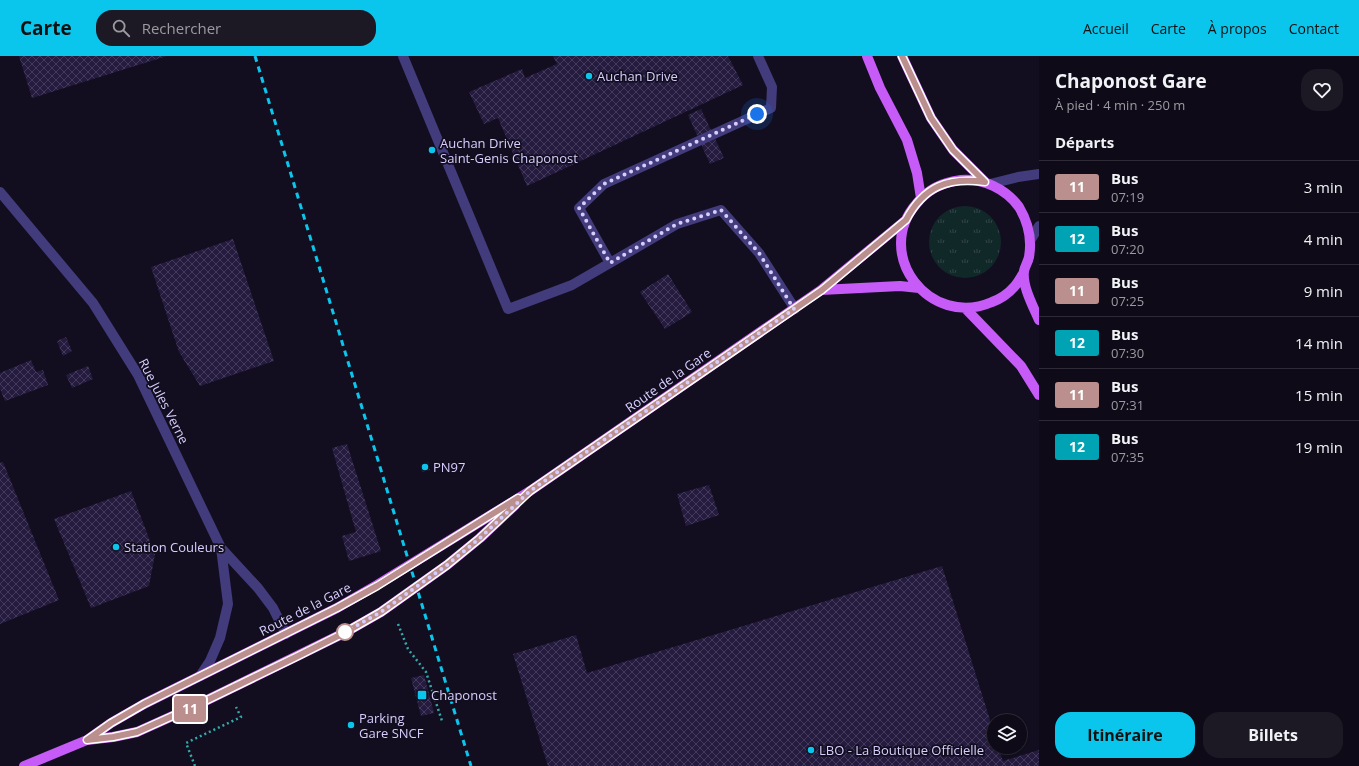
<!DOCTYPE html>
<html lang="fr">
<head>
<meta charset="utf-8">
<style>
	:root { --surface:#0e0a17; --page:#1c1824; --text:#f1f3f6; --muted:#9b9aa1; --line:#2e2b36; --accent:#0bc6ec }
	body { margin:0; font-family:"Open Sans",sans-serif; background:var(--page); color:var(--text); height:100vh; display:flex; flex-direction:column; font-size:15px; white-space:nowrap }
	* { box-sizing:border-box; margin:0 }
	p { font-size:13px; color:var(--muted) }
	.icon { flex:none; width:22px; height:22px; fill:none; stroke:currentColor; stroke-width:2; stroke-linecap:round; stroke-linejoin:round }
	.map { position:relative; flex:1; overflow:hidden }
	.sheet { display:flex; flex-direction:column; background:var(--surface); width:320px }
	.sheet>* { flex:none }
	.badge { padding:0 8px; border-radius:3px; font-size:14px; line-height:26px }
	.tools { position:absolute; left:987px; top:658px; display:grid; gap:8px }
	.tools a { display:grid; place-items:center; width:40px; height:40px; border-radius:50%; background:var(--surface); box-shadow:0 1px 3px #0004,0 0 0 1px var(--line); font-size:20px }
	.you { position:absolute; width:20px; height:20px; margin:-10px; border:3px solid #fff; border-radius:50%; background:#1a73e8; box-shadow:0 0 0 6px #1a73e833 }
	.map>.badge { position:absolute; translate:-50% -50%; box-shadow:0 0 0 2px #fff }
	h2 { padding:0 16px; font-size:15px; line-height:36px }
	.round { display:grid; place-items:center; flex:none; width:42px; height:42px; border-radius:16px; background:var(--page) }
	.headline { display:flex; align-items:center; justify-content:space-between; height:68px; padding:0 16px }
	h1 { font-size:19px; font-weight:700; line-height:30px }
	.primary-button { display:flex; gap:8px; margin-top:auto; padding:8px 16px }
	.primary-button a { flex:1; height:46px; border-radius:16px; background:var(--accent); color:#111; font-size:16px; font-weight:700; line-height:46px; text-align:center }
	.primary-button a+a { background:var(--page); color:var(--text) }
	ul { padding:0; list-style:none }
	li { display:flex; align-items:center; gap:12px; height:52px; padding:0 16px; border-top:1px solid var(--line) }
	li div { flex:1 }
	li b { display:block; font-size:15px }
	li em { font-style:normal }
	li .badge { min-width:44px; font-weight:700; text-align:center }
	header { display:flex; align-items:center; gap:24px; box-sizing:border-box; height:56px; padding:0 20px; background:var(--accent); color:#111 }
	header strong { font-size:19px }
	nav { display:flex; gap:22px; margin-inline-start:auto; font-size:14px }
	.search { width:280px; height:36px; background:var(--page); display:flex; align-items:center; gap:10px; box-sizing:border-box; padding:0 14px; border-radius:16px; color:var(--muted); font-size:15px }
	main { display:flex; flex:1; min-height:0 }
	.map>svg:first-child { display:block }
</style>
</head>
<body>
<header>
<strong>Carte</strong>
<div class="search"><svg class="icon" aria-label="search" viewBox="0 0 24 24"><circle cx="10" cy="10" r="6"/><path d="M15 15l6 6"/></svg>Rechercher</div>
<nav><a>Accueil</a><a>Carte</a><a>À propos</a><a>Contact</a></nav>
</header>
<main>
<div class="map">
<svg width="1039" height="710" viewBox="0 0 1039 710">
	<defs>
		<pattern id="grass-tufts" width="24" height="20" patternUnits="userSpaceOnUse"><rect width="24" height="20" fill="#112829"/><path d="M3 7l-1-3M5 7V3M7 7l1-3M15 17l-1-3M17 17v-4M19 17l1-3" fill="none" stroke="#334649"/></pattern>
		<pattern id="building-cross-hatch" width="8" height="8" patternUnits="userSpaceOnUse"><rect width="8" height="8" fill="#251b3f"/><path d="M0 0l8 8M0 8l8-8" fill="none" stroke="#443b5c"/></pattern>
	</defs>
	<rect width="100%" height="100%" fill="#120e1f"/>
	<!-- grass -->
	<path fill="url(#grass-tufts)" d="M929 186a36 36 0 1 1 72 0a36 36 0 1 1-72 0Z"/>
	<!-- building -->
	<path fill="url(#building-cross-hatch)" d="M19,0h148l-135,42z
		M553,0h175l15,29 -216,101 -29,-68 -14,6 -15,-32 53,-23 3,9 32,-14z
		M701,53l23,49 -14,6 -22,-49z
		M233,183l41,122 -74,25 -21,-34 -28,-85z
		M668,218l24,38 -27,17 -25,-37z
		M66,281l6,14 -9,5 -6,-15z
		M31,304l5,12 7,-2 5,15 -43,16 -5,-12v-16z
		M88,310l5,13 -21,9 -6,-13z
		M347,388l34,107 -32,10 -7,-25 14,-4 -24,-84z
		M3,406l56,138 -59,24v-161z
		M428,406l2,8 -8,2 -2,-7z
		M709,429l10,30 -33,11 -9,-32z
		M131,435l24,63 -6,32 -58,22 -37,-89z
		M942,510l52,167v14h4l5,14 36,-11v16h-491l-35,-112 63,-19 11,38z
		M424,619l10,38 -13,3 -10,-38z"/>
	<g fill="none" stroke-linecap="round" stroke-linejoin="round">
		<!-- path -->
		<path stroke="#33abac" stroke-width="2.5" stroke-dasharray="2 3" stroke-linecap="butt" d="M398,568l10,25 18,23 16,49
			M195,710l-9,-23 55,-26 -5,-10"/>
		<!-- minor -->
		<path stroke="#423b7c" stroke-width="10" d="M403,0l105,253 64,-24 38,-22
			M758,0l14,31 -1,21 -167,76 -25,24 31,55 67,-39 44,-14 38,43 36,56
			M990,128l28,-7 21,-3
			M0,136l93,111 45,72 83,173 37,40 15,20 13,26
			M1030,185l9,-15
			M200,620l10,-15 10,-23 8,-34 -7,-56"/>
		<!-- major -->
		<path stroke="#c75bf7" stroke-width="10" d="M867,0l13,32 27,52 10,33 4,25
			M902,0l29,62 22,32 32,32
			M1024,216c-3,5 -6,11 -10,15 -6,7 -14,12 -22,15 -62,27 -120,-48 -75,-99 11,-14 27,-21 44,-23 22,-2 45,9 58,27 9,15 13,33 10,50 -1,5 -4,9 -5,14 -2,15 9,35 15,49
			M821,234l79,-4 19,2
			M965,252l56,58 18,29
			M87,684l26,-3 24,-5 60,-27 149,-73 35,-20 66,-47 33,-27 35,-33
			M24,710l63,-26 24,-17 33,-19 193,-96 40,-23 153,-94 291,-201 85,-70"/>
		<!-- rail -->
		<path stroke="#0bc6ec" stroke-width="3" stroke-dasharray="6 5" stroke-linecap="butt" d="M255,0l216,710"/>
	</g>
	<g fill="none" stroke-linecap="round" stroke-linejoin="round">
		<defs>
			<path id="line" d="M518,442l-141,88 -40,22 -193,96 -33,19 -24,17 26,-3 24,-5 60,-27 101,-49 48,-24 35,-20 66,-47 33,-27 50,-47 292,-201 84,-70c18,-34 42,-43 79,-38l-32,-32 -22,-32 -29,-62"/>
		</defs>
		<!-- line casing -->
		<use href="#line" stroke="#fff" stroke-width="9"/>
		<!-- line -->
		<use href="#line" stroke="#bc8f8f" stroke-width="6"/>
		<!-- walk -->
		<path stroke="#d7cefd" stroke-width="4" stroke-dasharray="0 7.2" d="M345,576l36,-20 66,-47 33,-27 50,-47 264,-182 -35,-56 -38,-43 -44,14 -67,39 -31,-55 25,-24 153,-70"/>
	</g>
	<!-- markers -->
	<g fill="#0bc6ec" stroke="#120e1f" stroke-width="1.5">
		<circle cx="589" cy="20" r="4"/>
		<circle cx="432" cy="94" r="4"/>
		<circle cx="425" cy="411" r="4"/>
		<circle cx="116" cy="491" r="4"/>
		<rect x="417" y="634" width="10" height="10" rx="2"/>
		<circle cx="351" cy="669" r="4"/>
		<circle cx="811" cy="694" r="4"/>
	</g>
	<circle fill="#fff" stroke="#bc8f8f" stroke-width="2" cx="345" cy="576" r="8"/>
	<g text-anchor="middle" stroke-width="3.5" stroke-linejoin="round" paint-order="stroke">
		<!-- poi labels -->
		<g font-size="13" fill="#d7cefd" stroke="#120e1f" text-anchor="start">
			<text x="597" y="25">Auchan Drive</text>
			<text x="440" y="92">Auchan Drive<tspan x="440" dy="15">Saint-Genis Chaponost</tspan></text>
			<text x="433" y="416">PN97</text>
			<text x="124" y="496">Station Couleurs</text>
			<text x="431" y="644">Chaponost</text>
			<text x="359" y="667">Parking<tspan x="359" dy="15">Gare SNCF</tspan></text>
			<text x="819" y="699">LBO - La Boutique Officielle</text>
		</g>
		<!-- street labels -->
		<g font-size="13" fill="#d7cefd" stroke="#120e1f">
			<text transform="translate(668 324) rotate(-35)" y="5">Route de la Gare</text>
			<text transform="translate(164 345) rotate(63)" y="5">Rue Jules Verne</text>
			<text transform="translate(305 553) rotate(-27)" y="5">Route de la Gare</text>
		</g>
	</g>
</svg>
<div class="tools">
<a><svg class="icon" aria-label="layers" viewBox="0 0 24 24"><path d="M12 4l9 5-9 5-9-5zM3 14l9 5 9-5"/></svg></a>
</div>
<div class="you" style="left:757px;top:58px"></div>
<b class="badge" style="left:190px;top:653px;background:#bc8f8f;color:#fff">11</b>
</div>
<section class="sheet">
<div class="headline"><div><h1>Chaponost Gare</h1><p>À pied · 4 min · 250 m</p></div><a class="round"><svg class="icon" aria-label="heart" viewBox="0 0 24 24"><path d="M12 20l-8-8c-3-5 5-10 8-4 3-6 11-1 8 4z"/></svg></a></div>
<h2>Départs</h2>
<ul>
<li><span class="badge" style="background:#bc8f8f;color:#fff">11</span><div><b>Bus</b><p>07:19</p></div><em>3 min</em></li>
<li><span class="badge" style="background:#00a3b4;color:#fff">12</span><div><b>Bus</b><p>07:20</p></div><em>4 min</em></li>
<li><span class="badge" style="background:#bc8f8f;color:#fff">11</span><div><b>Bus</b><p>07:25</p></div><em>9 min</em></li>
<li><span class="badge" style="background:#00a3b4;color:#fff">12</span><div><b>Bus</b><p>07:30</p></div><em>14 min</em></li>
<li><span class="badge" style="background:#bc8f8f;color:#fff">11</span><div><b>Bus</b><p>07:31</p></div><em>15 min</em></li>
<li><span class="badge" style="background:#00a3b4;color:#fff">12</span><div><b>Bus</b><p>07:35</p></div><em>19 min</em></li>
</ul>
<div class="primary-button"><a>Itinéraire</a><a>Billets</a></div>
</section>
</main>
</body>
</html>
